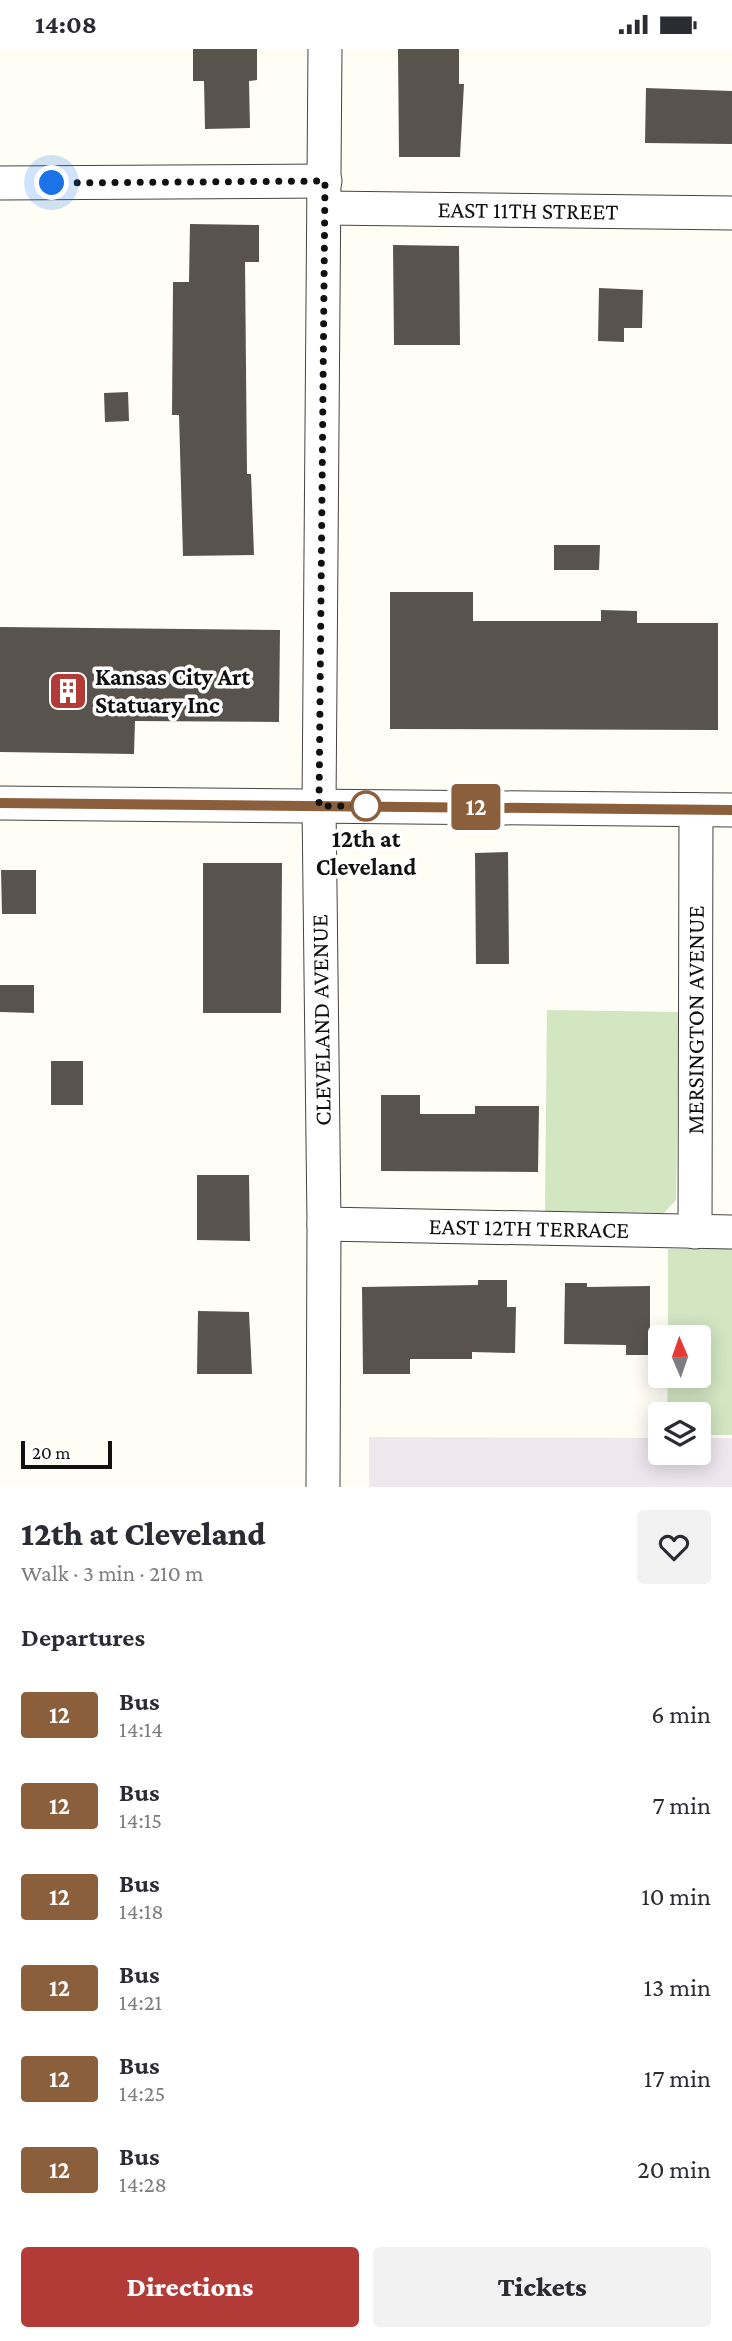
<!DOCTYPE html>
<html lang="en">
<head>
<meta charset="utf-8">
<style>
	:root { --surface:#fff; --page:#f2f2f3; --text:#2b2b33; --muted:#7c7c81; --accent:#b33b37 }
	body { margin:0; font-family:"Crimson Pro",serif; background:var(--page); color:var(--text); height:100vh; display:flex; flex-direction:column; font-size:26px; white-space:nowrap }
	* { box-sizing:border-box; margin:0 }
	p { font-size:23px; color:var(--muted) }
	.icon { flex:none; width:38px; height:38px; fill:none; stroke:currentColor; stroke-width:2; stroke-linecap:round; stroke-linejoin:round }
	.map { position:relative; height:1438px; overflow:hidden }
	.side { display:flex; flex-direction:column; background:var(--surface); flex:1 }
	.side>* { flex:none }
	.badge { padding:0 14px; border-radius:5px; font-size:24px; line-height:46px }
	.needle { width:46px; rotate:358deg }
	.buttons { position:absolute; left:648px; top:1276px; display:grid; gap:14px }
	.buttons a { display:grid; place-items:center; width:63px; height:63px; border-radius:7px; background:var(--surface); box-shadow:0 4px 18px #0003; font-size:35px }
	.scale { position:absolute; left:21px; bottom:18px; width:91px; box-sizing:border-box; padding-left:7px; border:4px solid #111; border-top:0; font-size:19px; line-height:24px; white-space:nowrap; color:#111; -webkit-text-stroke:5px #fff; paint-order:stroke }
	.you { position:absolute; width:35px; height:35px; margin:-18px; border:5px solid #fff; border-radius:50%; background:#1a73e8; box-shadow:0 0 0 10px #1a73e833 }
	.map>.badge { position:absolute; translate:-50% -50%; box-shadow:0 0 0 4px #fff }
	h2 { padding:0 21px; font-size:26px; line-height:63px }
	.round { display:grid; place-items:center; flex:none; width:74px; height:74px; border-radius:7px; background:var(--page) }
	.summary { display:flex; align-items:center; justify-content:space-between; height:119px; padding:0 21px }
	h1 { font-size:33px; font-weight:800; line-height:52px }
	.primary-button { display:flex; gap:14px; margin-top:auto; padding:14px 21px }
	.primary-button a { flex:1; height:80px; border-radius:7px; background:var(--accent); color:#fff; font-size:28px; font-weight:800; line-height:80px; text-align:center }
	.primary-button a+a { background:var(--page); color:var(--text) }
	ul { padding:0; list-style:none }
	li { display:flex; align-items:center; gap:21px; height:91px; padding:0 21px }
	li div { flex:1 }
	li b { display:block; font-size:26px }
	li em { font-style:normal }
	li .badge { min-width:77px; font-weight:700; text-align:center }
	.status { display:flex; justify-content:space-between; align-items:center; height:49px; padding:0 35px; background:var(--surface); direction:ltr }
	.status svg { height:19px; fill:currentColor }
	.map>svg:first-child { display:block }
</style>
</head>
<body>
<div class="status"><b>14:08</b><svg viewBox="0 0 49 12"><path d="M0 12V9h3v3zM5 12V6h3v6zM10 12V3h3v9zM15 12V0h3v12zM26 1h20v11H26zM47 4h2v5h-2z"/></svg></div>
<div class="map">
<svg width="732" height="1438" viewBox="0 0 732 1438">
	<rect width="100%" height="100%" fill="#fefdf6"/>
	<!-- industrial -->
	<path fill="#eee7ee" d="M369,1388l291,1v15h38v-15h34v49h-363z"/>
	<!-- green -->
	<path fill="#d2e6c2" d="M547,961l132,2 -3,188 -12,13 -119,-2z
		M668,1200h64v186h-34v-21h-31l1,-38 30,-1v-38h-30z"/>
	<!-- building -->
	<path fill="#59534e" d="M193,0h64v31l-8,1 1,47 -45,1 -1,-48h-11z
		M398,0h61v35h5l-4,73h-61z
		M646,39l86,3v53l-87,-1z
		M190,175l69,1v37h-14l2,212h4l3,81 -71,1 -4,-141h-7l1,-133h16z
		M393,196l66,1 1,99h-66z
		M599,239l44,2 -1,38h-18v14l-26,-1z
		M128,343l1,29 -24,1 -1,-29z
		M554,496h46l-1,25h-45z
		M390,543h83v29h128v-11l36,1v12h81v107l-328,-1z
		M0,578l280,3 -1,92 -144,-1 -1,33 -134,-2z
		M508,803l1,112h-33l-1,-111z
		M203,814h79l-1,150h-78z
		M1,821h35v44h-34z
		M0,936h34v28l-34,-1z
		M51,1012h32v44h-32z
		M381,1046h39v19h55v-8h64l-1,66 -157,-1z
		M197,1126h52l1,66 -53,-1z
		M478,1231h29v27h9l-1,46 -43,-1v7h-62v15h-47l-1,-87 116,-2z
		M565,1234h22v4l63,-1v44h10v25h-34v-10l-62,-1z
		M198,1262l51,1 3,62h-55z"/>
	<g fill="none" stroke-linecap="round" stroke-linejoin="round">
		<defs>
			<g id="minor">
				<path d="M0,134l325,-2"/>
				<path id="s1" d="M325,159l407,5"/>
				<path d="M0,754l732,7"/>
				<path id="s2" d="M324,1175l408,8"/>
				<path id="s3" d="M695,1183l1,-422"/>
				<path d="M323,1438l1,-263 -5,-418 6,-757"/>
			</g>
		</defs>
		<!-- minor casing -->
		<use href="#minor" stroke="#444" stroke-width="35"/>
		<!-- minor -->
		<use href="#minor" stroke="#fff" stroke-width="33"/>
	</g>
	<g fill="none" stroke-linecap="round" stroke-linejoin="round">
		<defs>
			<path id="line" d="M0,754l732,7"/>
		</defs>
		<!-- line casing -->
		<use href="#line" stroke="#fff" stroke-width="16"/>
		<!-- line -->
		<use href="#line" stroke="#8b5e3c" stroke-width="10"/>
		<!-- walk -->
		<path stroke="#111" stroke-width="7" stroke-dasharray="0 12.6" d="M52,134l273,-2 -6,625h47"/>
	</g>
	<!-- icons -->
	<defs>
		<symbol id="building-square" viewBox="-11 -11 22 22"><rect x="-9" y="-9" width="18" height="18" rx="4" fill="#b33b37" stroke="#fff"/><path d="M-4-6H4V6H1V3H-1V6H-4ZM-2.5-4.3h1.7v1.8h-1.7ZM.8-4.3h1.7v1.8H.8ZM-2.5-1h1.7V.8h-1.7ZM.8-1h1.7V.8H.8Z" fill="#fff"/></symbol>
	</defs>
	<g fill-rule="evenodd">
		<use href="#building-square" x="46" y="620" width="44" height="44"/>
	</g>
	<!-- markers -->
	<circle fill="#fff" stroke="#8b5e3c" stroke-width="3.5" cx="366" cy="757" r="14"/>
	<g text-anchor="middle" stroke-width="7" stroke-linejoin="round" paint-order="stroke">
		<!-- street labels -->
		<g font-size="24" fill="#111" stroke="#fff">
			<text dy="8" stroke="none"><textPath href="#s1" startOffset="203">EAST 11TH STREET</textPath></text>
			<text transform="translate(321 971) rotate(-91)" y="8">CLEVELAND AVENUE</text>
			<text dy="8" stroke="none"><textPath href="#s3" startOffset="212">MERSINGTON AVENUE</textPath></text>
			<text dy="8" stroke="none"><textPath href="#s2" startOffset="205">EAST 12TH TERRACE</textPath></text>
		</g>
		<!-- poi labels -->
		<g font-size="24" font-weight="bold" fill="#111" stroke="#fff" text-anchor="start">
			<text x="95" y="636">Kansas City Art<tspan x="95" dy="28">Statuary Inc</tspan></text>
		</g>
		<!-- stop labels -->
		<g font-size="24" font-weight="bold" fill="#111" stroke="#fff">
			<text x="366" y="798">12th at<tspan x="366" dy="28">Cleveland</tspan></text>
		</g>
	</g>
</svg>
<div class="buttons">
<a><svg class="needle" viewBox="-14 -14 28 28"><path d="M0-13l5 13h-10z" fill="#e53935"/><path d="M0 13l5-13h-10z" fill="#7c7c81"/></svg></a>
<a><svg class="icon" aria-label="layers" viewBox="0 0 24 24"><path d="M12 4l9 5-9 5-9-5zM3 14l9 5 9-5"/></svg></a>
</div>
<div class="scale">20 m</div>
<div class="you" style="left:52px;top:134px"></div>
<b class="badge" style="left:476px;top:758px;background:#8b5e3c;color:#fff">12</b>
</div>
<section class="side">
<div class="summary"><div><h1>12th at Cleveland</h1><p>Walk · 3 min · 210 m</p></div><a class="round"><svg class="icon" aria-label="heart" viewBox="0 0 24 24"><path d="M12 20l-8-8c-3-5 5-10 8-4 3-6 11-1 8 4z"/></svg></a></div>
<h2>Departures</h2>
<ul>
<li><span class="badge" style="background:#8b5e3c;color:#fff">12</span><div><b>Bus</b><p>14:14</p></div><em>6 min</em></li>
<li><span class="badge" style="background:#8b5e3c;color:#fff">12</span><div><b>Bus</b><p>14:15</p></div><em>7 min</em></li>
<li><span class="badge" style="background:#8b5e3c;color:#fff">12</span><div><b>Bus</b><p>14:18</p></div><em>10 min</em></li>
<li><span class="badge" style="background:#8b5e3c;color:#fff">12</span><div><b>Bus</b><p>14:21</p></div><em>13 min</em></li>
<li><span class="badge" style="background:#8b5e3c;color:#fff">12</span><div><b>Bus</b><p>14:25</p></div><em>17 min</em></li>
<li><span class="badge" style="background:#8b5e3c;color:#fff">12</span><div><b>Bus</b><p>14:28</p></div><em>20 min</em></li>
</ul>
<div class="primary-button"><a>Directions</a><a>Tickets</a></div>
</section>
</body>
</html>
